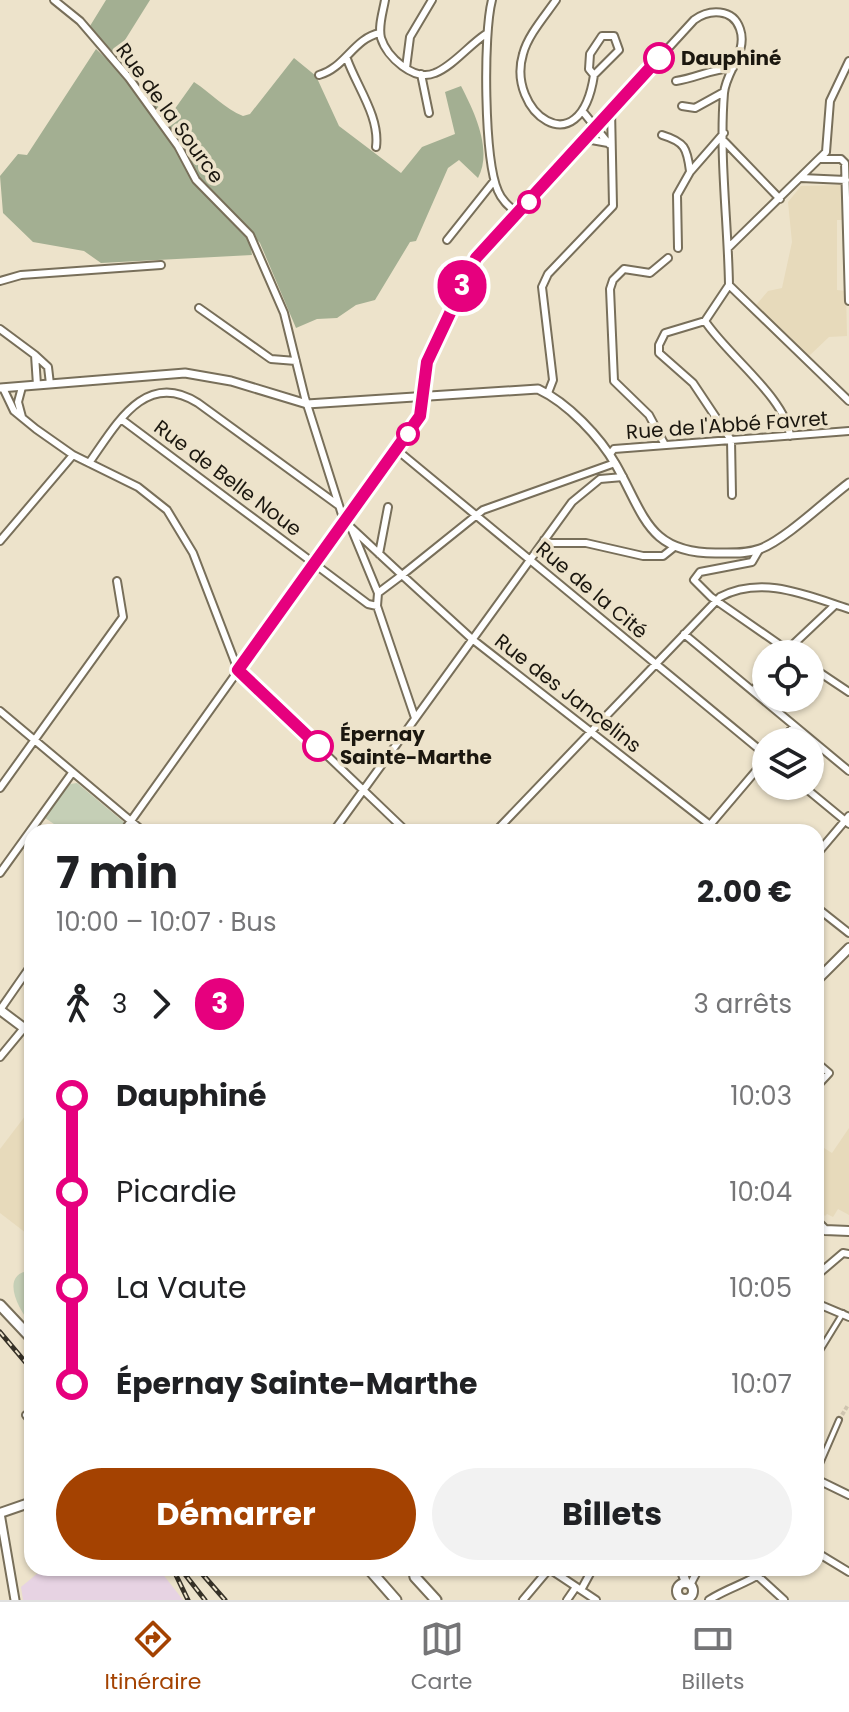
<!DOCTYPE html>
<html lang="fr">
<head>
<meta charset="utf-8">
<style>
	:root { --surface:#fff; --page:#f2f2f2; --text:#202124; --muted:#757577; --line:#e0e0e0; --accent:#a44201 }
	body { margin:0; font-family:Poppins,sans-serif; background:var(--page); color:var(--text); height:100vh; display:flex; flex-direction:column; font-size:30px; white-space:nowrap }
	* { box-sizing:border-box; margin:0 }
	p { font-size:26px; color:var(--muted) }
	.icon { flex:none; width:44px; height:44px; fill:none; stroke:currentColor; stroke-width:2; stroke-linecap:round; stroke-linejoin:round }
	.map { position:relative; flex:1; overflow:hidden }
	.side { position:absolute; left:24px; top:824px; width:800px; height:752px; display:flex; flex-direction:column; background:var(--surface); border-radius:24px; box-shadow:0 2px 6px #0004 }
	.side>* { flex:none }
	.badge { padding:0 16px; border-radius:26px; font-size:28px; line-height:52px }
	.buttons { position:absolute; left:752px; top:640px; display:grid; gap:16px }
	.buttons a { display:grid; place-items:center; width:72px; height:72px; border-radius:50%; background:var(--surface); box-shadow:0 2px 6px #0004; font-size:40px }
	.map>.badge { position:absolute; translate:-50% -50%; box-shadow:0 0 0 4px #fff }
	.legs { display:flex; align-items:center; gap:12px; height:88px; padding:0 32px; font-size:26px }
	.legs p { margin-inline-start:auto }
	.summary { display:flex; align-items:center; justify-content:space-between; height:136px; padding:0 32px }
	h1 { font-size:44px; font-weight:700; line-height:60px }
	.primary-button { display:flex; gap:16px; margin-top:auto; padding:16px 32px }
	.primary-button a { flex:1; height:92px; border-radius:48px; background:var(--accent); color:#fff; font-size:32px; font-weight:700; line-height:92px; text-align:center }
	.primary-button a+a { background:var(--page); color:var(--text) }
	ul { padding:0 32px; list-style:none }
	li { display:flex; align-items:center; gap:28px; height:96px; font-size:30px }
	li i { display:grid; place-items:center; width:12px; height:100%; margin:0 10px; background:currentColor }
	li i::after { content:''; width:20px; height:20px; margin:-10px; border:6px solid; border-radius:50%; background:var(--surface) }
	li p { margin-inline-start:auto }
	li:first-child i { background:linear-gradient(#0000 50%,currentColor 0) }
	li:last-child i { background:linear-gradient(currentColor 50%,#0000 0) }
	.tab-bar { display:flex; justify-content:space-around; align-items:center; height:112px; border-top:2px solid var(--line); background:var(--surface); font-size:22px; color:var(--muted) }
	.tab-bar a { display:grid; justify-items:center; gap:4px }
	.tab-bar .current { color:var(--accent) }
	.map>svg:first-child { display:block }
</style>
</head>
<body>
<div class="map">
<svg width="849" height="1600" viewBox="0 0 849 1600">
	<rect width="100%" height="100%" fill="#ede3cb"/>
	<!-- built -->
	<path fill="#e7dabb" d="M841,185l1,35h-5v70l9,1 1,45 -18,1 -20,19 -53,-51 12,-14 14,-3 10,-46 -4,-40 13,-16z
		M32,1107v118l-6,8 -26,-20v-64z
		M849,1128v87l-11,-6 -5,8 -6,-3 -2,2 -9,-10v-63l16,10z"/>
	<!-- industrial -->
	<path fill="#e7d3e3" d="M44,1568h114l25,32h-160l-2,-13z"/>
	<!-- green -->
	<path fill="#c5cfb6" d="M77,783l48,40 -6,9h-53l-21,-14 25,-34z
		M30,1261l2,2v62c-15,-16 -32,-52 -2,-54l-3,-4z"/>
	<!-- forest -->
	<path fill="#a3af92" d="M106,0h44l-35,56 -25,-30z
		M96,49l32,30 45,62 20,40 56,56 3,18 -151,8 -17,-12 -51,-9 -30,-29 -3,-37 18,-22 9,1z
		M294,58l22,18 23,50 62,47 21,-26 33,-13 -10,-42 16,-6c13,25 32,64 17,92l-19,-18 -11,8 -32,73 -6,1 -35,58 -19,5 -19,13 -20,1 -21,9 -36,-85 -61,-64 -17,-37 -18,-19 -18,-28 23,22 25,-35c17,11 31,27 49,34l7,-2z"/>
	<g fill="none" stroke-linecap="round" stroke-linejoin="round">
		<!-- pedestrian-tunnel -->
		<path stroke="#cec4af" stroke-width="4" stroke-dasharray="4 2" stroke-linecap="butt" d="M839,1420l9,-15"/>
		<defs>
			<path id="pedestrian" d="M816,1357l27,-44
				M816,1473l23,-53"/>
			<path id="minor" d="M54,0l26,21 49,57 49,68 18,34 54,55 34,78 21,85 39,123 58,54 -24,18
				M385,0c-2,12 -7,26 -4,38 6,19 33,44 54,35 18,-7 34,-28 51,-39
				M492,0c-9,34 -8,159 6,191 4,10 12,16 20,23
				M556,0c-11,16 -28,35 -33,54 -17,57 57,114 71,21l-5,-6 1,-15 12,-18h12l5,14 -25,25
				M347,59c10,28 33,58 29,88
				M406,68l4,-31 22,-37
				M421,74l8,39
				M319,75c26,-7 35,-37 61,-42
				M676,81c21,-3 34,-12 57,-13
				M682,106l13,2 29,-16
				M584,113l25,31
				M662,135c23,7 25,13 28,36
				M586,139l22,4
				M725,142l55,57
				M821,159h20l4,4 4,138
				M801,178l45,2
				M447,240l47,-59
				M678,248l-1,-53 13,-23 34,-39
				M728,248l98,-96 4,-51 19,-40
				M0,281l21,-6 140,-10
				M729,285l-24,36 -40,12 -6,12v8l34,30 38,57 1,55
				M729,285l120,116
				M199,308l72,51 25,2
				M705,321c23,35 81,77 85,115
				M0,329l35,26
				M37,385l-2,-30 13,12 2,17
				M22,387l-4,15 4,15
				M3,388l11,23 22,18 37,26 65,32 29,23 26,43 45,117 169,162
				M548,393l5,-13 -11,-93 6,-13 65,-68 -2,-97
				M121,419l247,185 9,2
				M665,445l-16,-30 -35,-34 -4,-92 3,-9 11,-11 26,4 18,-15
				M397,450l369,305
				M610,454l4,-5 235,-18
				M89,463c27,-38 56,-94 109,-60l140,102
				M615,463l-132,47 -81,65 70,64 247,193
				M352,530l26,63 -1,13 38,112
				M544,540l7,3h35l57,13h20l10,-8
				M0,541l73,-86
				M759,550l-7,12 -52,10 -6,8 17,17 82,57
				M379,554l9,-47
				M684,634l165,137
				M783,654l52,-49
				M810,666l39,26
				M753,691l13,-16
				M0,711l144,121
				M781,742l13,-16
				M803,786l46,38
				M0,788l123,-171 -6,-36
				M123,832l297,-416 7,-54 49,-104 218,-238c15,-11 39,-12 46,9 8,23 -14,42 -16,64 -5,63 4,129 5,192
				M333,832l239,-330 28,-23 23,-2
				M495,832l225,-235c42,-22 86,-2 129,12
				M704,832l62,-73
				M816,855l33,-39
				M0,873l72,-100
				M816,907l33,26
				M0,1010l32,-46
				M0,1057l24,-29
				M816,1062l13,11 -13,14
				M816,1276l27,-23 6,1
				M816,1303l33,14
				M26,1415l6,7
				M816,1479l33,16
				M816,1552l33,20
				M548,1568l48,32
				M749,1568l35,32
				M690,1585l9,-17
				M581,1590l12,-22
				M523,1600l26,-31
				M567,1600l9,-13
				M709,1600c20,-13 43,-18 60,-32"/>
			<path id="tertiary" d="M0,388l185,-15 46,8 76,23 231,-15c30,14 62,48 78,76 29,51 32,89 102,88 14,0 29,1 42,-4 26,-10 66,-49 89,-66
				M0,1513l15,87"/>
			<path id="secondary" d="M816,981l33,-33
				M0,1010l32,24
				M816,1221l9,9
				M825,1230l24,1
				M0,1513l32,-11
				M681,1568l5,15
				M677 1591a8 8 0 1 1 16 0a8 8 0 1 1-16 0Z"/>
			<path id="primary" d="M0,1305l32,34
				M368,1568l28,32
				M413,1568l2,9 21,23"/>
		</defs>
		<!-- pedestrian casing -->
		<use href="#pedestrian" stroke="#786f5a" stroke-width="8"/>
		<!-- minor casing -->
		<use href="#minor" stroke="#786f5a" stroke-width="10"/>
		<!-- tertiary casing -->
		<use href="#tertiary" stroke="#786f5a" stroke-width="11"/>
		<!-- secondary casing -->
		<use href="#secondary" stroke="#786f5a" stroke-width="12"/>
		<!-- primary casing -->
		<use href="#primary" stroke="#786f5a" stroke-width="13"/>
		<!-- pedestrian -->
		<use href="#pedestrian" stroke="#fff" stroke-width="4"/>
		<!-- minor -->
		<use href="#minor" stroke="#fff" stroke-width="6"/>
		<!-- tertiary -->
		<use href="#tertiary" stroke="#fff" stroke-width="7"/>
		<!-- secondary -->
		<use href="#secondary" stroke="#fff" stroke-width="8"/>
		<!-- primary -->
		<use href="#primary" stroke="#fff" stroke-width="9"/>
		<defs>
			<path id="rail" d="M0,1332l32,38
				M180,1568l25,32
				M197,1568l28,32
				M174,1571l14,29"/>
		</defs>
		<!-- rail casing -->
		<use href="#rail" stroke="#363127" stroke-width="5"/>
		<!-- rail -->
		<use href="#rail" stroke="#ede3cb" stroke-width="2" stroke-dasharray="6" stroke-linecap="butt"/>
	</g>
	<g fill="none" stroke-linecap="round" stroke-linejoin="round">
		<defs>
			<path id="line-1" d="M318,746l-80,-76 182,-254 7,-54 49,-104 183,-200"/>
		</defs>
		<!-- line-1 casing -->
		<use href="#line-1" stroke="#fff" stroke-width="18"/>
		<!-- line-1 -->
		<use href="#line-1" stroke="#e6007e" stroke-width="12"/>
	</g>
	<!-- markers -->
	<g fill="#fff" stroke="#e6007e" stroke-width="4">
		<circle cx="659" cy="58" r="14"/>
		<circle cx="529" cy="202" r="10"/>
		<circle cx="408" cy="434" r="10"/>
		<circle cx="318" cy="746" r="14"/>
	</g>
	<g text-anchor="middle" stroke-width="7" stroke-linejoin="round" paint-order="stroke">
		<!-- stop labels -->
		<g font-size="20" font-weight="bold" fill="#1b170f" stroke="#ede3cb" text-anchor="start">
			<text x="681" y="65">Dauphiné</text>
			<text x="340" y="741">Épernay<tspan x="340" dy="23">Sainte-Marthe</tspan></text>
		</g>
		<!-- street labels -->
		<g font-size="20" fill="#1b170f" stroke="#ede3cb">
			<text transform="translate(170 113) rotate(54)" y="7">Rue de la Source</text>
			<text transform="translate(727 425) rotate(-4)" y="7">Rue de l'Abbé Favret</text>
			<text transform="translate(228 478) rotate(37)" y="7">Rue de Belle Noue</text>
			<text transform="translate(592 590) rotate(40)" y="7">Rue de la Cité</text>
			<text transform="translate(568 693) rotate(38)" y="7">Rue des Jancelins</text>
		</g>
	</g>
</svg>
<div class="buttons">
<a><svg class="icon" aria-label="locate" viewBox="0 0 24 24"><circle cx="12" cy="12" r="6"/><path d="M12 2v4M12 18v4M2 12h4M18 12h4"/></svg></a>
<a><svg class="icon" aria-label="layers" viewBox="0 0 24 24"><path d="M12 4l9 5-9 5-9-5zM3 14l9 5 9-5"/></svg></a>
</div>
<b class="badge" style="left:462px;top:286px;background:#e6007e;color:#fff">3</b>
<section class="side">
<div class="summary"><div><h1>7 min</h1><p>10:00 – 10:07 · Bus</p></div><b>2.00 €</b></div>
<div class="legs"><svg class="icon" aria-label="walk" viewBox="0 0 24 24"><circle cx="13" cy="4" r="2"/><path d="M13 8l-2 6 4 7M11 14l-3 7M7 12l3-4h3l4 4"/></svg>3<svg class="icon" aria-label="forward" viewBox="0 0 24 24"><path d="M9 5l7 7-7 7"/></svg><b class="badge" style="background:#e6007e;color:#fff">3</b><p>3 arrêts</p></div>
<ul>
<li><i style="color:#e6007e"></i><b>Dauphiné</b><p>10:03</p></li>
<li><i style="color:#e6007e"></i><span>Picardie</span><p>10:04</p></li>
<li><i style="color:#e6007e"></i><span>La Vaute</span><p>10:05</p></li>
<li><i style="color:#e6007e"></i><b>Épernay Sainte-Marthe</b><p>10:07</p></li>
</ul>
<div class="primary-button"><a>Démarrer</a><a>Billets</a></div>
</section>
</div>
<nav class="tab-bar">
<a class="current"><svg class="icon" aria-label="directions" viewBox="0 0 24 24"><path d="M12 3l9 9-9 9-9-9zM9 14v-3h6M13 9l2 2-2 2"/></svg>Itinéraire</a>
<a><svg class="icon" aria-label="map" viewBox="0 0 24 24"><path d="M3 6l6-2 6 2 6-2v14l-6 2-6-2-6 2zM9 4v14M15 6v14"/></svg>Carte</a>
<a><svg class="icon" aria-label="tickets" viewBox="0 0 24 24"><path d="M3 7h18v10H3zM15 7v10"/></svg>Billets</a>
</nav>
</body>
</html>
